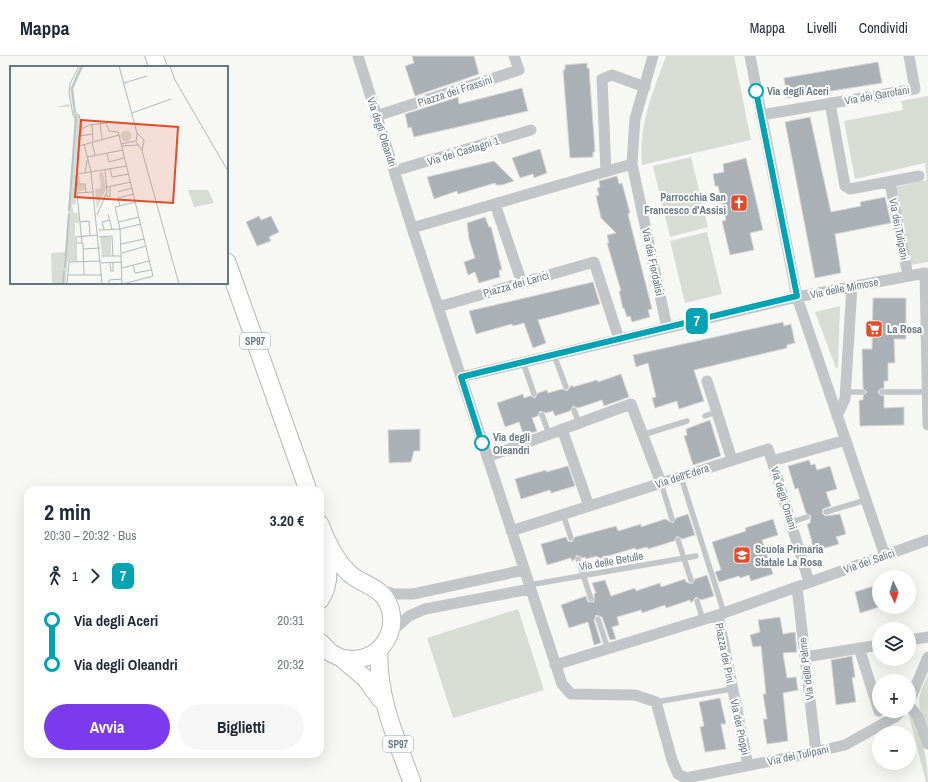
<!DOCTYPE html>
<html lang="it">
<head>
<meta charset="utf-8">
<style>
	:root { --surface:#fff; --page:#f6f6f7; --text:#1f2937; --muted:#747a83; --line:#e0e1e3; --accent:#7c3aed }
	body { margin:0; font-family:"Archivo Narrow",sans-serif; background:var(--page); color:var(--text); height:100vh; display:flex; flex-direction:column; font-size:15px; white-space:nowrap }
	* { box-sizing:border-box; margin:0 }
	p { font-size:13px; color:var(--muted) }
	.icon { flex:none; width:22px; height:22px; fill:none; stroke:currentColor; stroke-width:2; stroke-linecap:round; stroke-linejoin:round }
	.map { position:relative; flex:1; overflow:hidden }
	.sheet { position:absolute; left:24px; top:430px; width:300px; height:272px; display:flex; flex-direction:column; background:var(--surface); border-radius:12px; box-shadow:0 4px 16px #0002 }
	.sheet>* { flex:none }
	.badge { padding:0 8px; border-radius:6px; font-size:14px; line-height:26px }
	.needle { width:26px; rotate:176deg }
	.fabs { position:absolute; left:872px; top:514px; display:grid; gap:8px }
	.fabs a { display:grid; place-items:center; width:44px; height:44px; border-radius:50%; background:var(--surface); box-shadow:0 4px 16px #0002; font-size:20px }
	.map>.badge { position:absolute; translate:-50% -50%; box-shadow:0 0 0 2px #fff }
	.legs { display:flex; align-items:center; gap:6px; height:44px; padding:0 20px; font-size:13px }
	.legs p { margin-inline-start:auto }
	.head { display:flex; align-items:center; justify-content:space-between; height:68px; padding:0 20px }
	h1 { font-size:22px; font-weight:700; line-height:30px }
	.button { display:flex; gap:8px; margin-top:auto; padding:8px 20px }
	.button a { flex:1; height:46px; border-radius:24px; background:var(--accent); color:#fff; font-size:16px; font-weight:700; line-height:46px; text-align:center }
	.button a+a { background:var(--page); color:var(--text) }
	ul { padding:0 20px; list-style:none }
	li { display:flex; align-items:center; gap:14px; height:44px; font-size:15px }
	li i { display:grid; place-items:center; width:6px; height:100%; margin:0 5px; background:currentColor }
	li i::after { content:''; width:10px; height:10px; margin:-5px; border:3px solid; border-radius:50%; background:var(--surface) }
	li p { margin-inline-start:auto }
	li:first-child i { background:linear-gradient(#0000 50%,currentColor 0) }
	li:last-child i { background:linear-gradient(currentColor 50%,#0000 0) }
	header { display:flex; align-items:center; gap:24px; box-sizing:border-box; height:56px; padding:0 20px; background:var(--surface); border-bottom:1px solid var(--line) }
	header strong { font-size:19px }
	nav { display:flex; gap:22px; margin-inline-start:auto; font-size:14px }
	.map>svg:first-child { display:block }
</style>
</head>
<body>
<header>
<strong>Mappa</strong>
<nav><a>Mappa</a><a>Livelli</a><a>Condividi</a></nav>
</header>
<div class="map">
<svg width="928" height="726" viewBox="0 0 928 726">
	<rect width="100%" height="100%" fill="#f7f7f3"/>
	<!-- green -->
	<path fill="#d8ddd4" d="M666,0h68l17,84 -109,25c-4,-39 11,-73 24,-109z
		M928,40v166l-17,3 -16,-78 32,-7 -2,-17 -70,16 -11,-58 59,-11 -2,-9z
		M691,101l17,70 -38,10 -17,-71z
		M707,176l15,62 -37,9 -15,-62z
		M840,250l-2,62h-2l-21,-56z
		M518,553l26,81 -91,28 -26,-80z
		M928,619v60c-8,-29 -15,-31 0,-60z
		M913,659c9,21 15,45 15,67h-2l-17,-66z"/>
	<!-- building -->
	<path fill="#a9b1b6" stroke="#d8d8d6" d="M412,0h62l5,18 -64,22 -10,-30 9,-3z
		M878,6l4,21 -95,15 -3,-20z
		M587,7v5h2l6,84h-2v5l-23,1 -7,-88h2v-5z
		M522,32l6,23 -114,26 -3,-10 -3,1 -3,-14 53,-17 1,7z
		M810,61l21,95 30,-6 -1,-4 25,-5 6,26 -56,11 6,39 -26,5 -30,-156z
		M540,93l7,24 -13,5 -1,-4 -13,4 -8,-20z
		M746,102l17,72 -13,3 4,17 -24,5 -8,-34 4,-1 -8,-34h-3l-2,-12 11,-2 -1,-8z
		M494,105l20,20 -12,4h-6l-1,-2 -37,11 -1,-3 -23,8 -7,-22z
		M617,120l2,8 3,-1 8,30 -2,1 24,95 -4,1 2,7 -18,5 -2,-6 -3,1 -3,-9 -1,1 -4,-18h2l-14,-48h2l-2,-8 9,-2 -15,-15 -5,-22 3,-1 -2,-7 3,-1 -1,-6z
		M259,160l2,4 10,-4 8,16 -10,5 2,4 -14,5 -11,-24z
		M485,161l4,10h2l11,43h-3l1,7 -21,6 -4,-11 -7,3 -4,-13 11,-4 -6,-19 -2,-16z
		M593,226l7,22 -62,16 8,23 -13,5 -9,-25 -11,3 -1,-2 -36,10 -7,-23z
		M873,242h33v41h-12l1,24h-7v18h-4v7l-4,1 -2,3 2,3 4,1v12l20,-1v18l-44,1 -1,-26h4v-4l4,-4 -4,-4 -1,-39h10z
		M783,266l1,4 7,-2 4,19 -8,2v3l-93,22 10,31 -25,8 -2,-8 -22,7 -3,-10 4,-1 -8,-34 -12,4 -3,-12z
		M621,318l8,23 -25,9 -2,-6 -24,8 -5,-2 -3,5 -15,5 -2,-5 -7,2 -6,-2 -2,5 -6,2 5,13 -13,5 -5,-14 -14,5 -8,-24 26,-9 1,4 6,-2 5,2 3,-5 9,-3 1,3 14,-4 5,2 5,-6 1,2 24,-7 1,2z
		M710,364l11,36 -28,9 -9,-29 3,-1 -1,-6z
		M420,373v22h-6l-3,11 -22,1 -1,-33z
		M809,404l2,5 4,-1 2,6 13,-4 7,23 -11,3 5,14 -8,3 -1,4 3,3 15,-2 6,20 -10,3 3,7 -27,8v-10l-5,-18 3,-1 1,-7 -5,-3 -8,-25 -3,1 -7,-23z
		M568,410l7,20 -24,7 -1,-3 -29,9 -6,-20 31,-9v2z
		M688,458l7,21 -13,4 -5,-3 -3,5 -26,8 -1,-2 -11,3 -1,-2 -37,11 -1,-3 -11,3 -1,-2 -3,1 -5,-3 -3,5 -2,1 -1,-3 -24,7 -6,-21 25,-7 2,4 4,1 3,-5 41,-11 2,5 23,-7v3l24,-8 8,4 3,-5z
		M773,463l5,16 -16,5 11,34 -22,7 -2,-6 -9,3 -1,-2 -20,6 -4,-10 6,-2 -9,-28 34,-11 -1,-3z
		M707,519l7,21 -13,4 -5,-3 -5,6 -1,-3 -24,8 -1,-3 -23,8 -1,-3 -24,7 2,8 -7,2 4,12 -6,1 -8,-23 -6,-2 -2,5 7,23 -7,2 -6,-23 -19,6 -8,-23 25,-9 2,6h6v-8l2,-1 -4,-10 13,-3 6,16 24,-8 1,3 24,-8 1,4 24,-8 1,3 6,2 3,-5z
		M874,530l5,21 -19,6 -5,-21z
		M780,561l3,17 12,-2 2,20 -14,1 4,25 9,-1 2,13 -15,3 5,48 -21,3 -4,-25h4l-4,-25h3l-5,-48 -8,1 -3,-12 10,-3 -2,-12z
		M852,600l3,21 -3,1 4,24 -20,3 -5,-45z
		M720,642l6,26h-5l5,25 -21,3 -5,-25 4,-1 -5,-24z"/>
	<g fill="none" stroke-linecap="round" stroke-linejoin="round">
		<defs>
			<path id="primary" d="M154,0l4,11
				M227,206l81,228
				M320,468c6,16 16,37 29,49 8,8 20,11 29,18 17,13 18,39 4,55 -11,13 -25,15 -41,12
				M320,544c12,-17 8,-39 4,-58
				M320,586l11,11 10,5 24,20 16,22
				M379,593c-2,48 17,89 33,133"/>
		</defs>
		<!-- primary casing -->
		<use href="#primary" stroke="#b3b8bb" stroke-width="19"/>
		<!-- lane -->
		<path stroke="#c2c6c9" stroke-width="5.5" d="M554,299l12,32
			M523,306l11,32
			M845,336h18
			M882,336h45
			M574,354l5,13
			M542,359l7,19
			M705,360l11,-4
			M642,379l45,-14
			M681,421l43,136
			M661,427l11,36
			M826,456l40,-12
			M563,458l8,24
			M791,466l16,-5
			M678,484l13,40
			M578,503l13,40
			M529,529l167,-29
			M697,545l6,19
			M598,563l10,30
			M656,646l76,-13"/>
		<!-- street -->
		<path stroke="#c2c6c9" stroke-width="11" d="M358,0l54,172 150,456 9,10 64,1 21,7 16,58 6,14 8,4 110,-22 49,-11 50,-28 6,-6
			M653,0l-18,63 -3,45 35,164
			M750,0l47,241 88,259
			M830,47l15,83 5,3 69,-13
			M761,59l154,-26 -6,-33
			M376,60l143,-46 -5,-14
			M394,115l137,-41
			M606,115l-4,-92 10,-4 33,12
			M890,127l18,93
			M495,148l27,79
			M412,172l220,-64
			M438,251l156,-45 25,77
			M461,321l336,-80 128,-24 3,152
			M707,325l25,79
			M837,360l8,-17 7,-113
			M562,373l27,77
			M487,401l144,-53 30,79
			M772,405l37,121
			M511,475l257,-82 4,12 74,-21
			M797,531l19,165
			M378,533l16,5h19l111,-24
			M718,559l30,150
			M390,577l19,-17 16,-7 105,-20
			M909,584l19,-3
			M859,592l20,63
			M805,601l74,-12
			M555,609l163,-50 210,-75
			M909,646l19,-45
			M909,649l9,12 10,27"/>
		<!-- primary -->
		<use href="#primary" stroke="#fff" stroke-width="17"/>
	</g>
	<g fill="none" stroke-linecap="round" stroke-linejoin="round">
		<defs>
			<path id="line-1" d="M482,387l-21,-66 336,-81 -41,-205"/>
		</defs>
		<!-- line-1 casing -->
		<use href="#line-1" stroke="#fff" stroke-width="9"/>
		<!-- line-1 -->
		<use href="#line-1" stroke="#00a3b4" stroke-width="6"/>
	</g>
	<!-- icons -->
	<defs>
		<symbol id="church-square" viewBox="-11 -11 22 22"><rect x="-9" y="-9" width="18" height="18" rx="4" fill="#e24c28" stroke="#fff"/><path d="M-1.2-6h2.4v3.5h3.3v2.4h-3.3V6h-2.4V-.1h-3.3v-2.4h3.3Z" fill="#fff"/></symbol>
		<symbol id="supermarket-square" viewBox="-11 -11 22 22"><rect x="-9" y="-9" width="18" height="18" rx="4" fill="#e24c28" stroke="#fff"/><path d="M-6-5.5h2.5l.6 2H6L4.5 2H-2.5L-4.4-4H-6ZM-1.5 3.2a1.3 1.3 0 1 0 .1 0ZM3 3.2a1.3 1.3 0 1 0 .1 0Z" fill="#fff"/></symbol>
		<symbol id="school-square" viewBox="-11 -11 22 22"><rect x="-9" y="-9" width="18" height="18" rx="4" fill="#e24c28" stroke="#fff"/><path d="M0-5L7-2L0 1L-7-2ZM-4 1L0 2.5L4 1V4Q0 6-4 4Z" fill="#fff"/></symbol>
	</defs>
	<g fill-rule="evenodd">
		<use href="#church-square" x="729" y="137" width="20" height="20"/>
		<use href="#supermarket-square" x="864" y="263" width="20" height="20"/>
		<use href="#school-square" x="732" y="489" width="20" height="20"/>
	</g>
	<!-- markers -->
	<g fill="#fff" stroke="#00a3b4" stroke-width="2">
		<circle cx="756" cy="35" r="7"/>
		<circle cx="482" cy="387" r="7"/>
	</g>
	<g text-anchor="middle" stroke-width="4" stroke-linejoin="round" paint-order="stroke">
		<!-- shield labels -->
		<g fill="#fff" stroke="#94a0a9" stroke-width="1">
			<rect x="240" y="277" width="30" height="16" rx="3"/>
			<rect x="383" y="680" width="30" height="16" rx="3"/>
		</g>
		<g font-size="10" font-weight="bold" fill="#667884">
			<text x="255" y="289">SP97</text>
			<text x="398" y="692">SP97</text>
		</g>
		<!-- street labels -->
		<g font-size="11" fill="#667884" stroke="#fff">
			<text transform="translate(455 35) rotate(-18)" y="4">Piazza dei Frassini</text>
			<text transform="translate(877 39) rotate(-10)" y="4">Via dei Garofani</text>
			<text transform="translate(382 76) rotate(72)" y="4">Via degli Oleandri</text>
			<text transform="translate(463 95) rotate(-17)" y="4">Via dei Castagni 1</text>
			<text transform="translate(899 173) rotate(79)" y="4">Via dei Tulipani</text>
			<text transform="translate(653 206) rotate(78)" y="4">Via dei Fiordalisi</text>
			<text transform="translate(516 228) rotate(-16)" y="4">Piazza dei Larici</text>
			<text transform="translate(844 232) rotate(-11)" y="4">Via delle Mimose</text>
			<text transform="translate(682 420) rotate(-18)" y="4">Via dell'Edera</text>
			<text transform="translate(784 442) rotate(73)" y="4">Via degli Ontani</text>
			<text transform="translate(611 505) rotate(-10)" y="4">Via delle Betulle</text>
			<text transform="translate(869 505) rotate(-19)" y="4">Via dei Salici</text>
			<text transform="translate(725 597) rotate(79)" y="4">Piazza dei Pini</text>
			<text transform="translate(806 613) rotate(-97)" y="4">Via delle Palme</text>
			<text transform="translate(740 671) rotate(78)" y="4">Via dei Pioppi</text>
			<text transform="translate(798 699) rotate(-12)" y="4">Via dei Tulipani</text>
		</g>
		<!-- stop labels -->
		<g font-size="11" font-weight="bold" fill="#667884" stroke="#fff" text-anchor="start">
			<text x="767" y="39">Via degli Aceri</text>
			<text x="493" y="385">Via degli<tspan x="493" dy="13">Oleandri</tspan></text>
		</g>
		<!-- poi labels -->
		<g font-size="11" font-weight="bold" fill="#667884" stroke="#fff" text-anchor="start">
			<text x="726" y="145" text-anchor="end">Parrocchia San<tspan x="726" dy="13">Francesco d'Assisi</tspan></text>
			<text x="887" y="277">La Rosa</text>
			<text x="755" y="497">Scuola Primaria<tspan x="755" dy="13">Statale La Rosa</tspan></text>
		</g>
	</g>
	<!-- overview -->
	<g transform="translate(10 10)">
		<rect width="218" height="218" fill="#f7f7f3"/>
		<path d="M70,0h3l-11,26 4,20 4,3 -6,-1 -4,-24zM59,38l4,11 6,1 2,12 -6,47h4l1,8 -3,2 7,-1 1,6 -10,2 1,12 -4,1 2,8h4l1,10h-4v38l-8,1 -1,22h-14l-1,-31 14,-1 10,-129 -5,-16h-14zM110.5 70a5.5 5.5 0 1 1 11 0a5.5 5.5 0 1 1-11 0ZM93,106l3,17 -9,20 -2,-20 6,-1 -2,-15zM178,124h20l6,13 -20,4zM90,171h11v18h-9z" fill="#d8ddd4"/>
		<path fill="none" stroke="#b8c5c8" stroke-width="2" d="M65,47l-3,-25 10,-22M59,145l7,-95M55,202l4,-54M53,218l1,-13"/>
		<path fill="none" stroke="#b0b9bd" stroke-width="1" d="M69,0l-9,18 -1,9 4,22h6l3,13M109,0l18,67 -1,9 6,8M160,0l5,14 53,91M114,17l23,-7M122,47l39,-14M82,58l1,17M90,58l2,15M127,67l7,7 -2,11 37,133M109,69l34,141 -30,8M109,69l-1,-3 -9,-1 -3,-8 -17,2 -7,4 -3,7 -2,38 50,-8M69,70l14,-2M82,76l3,13M74,78l7,28 11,112M111,78l14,-3M69,80l40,-11M112,80l16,-1M97,88l2,8 15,-4M77,91l36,-7M100,103l2,8 17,-3M75,107l2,-13M67,118h8l1,8M97,121l24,-5M108,126l14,-4M95,129l5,2v-10M110,140l-2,-8 16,-4M98,148l4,15M87,149l10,-23 -2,-22M70,156l9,-1 1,15M109,156l20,-5M89,164l21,-1 21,-5M94,164l-2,-8 8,-2M89,171l13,-1 1,20M66,177h7l1,32M72,177l-5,-50 16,-1M111,178l23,-5M74,183l16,-1M112,187l24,-7M91,190h20M66,196v-25l22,-2M91,197l21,-1M100,197l1,8h2v-8M123,199l2,8 16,-3M112,202l27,-7M58,209h34M57,218l2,-22 32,-1M99,218v-4l13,-1M112,218l-2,-55 -5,-22 21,-5"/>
		<path fill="#e24c28" fill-opacity="0.15" stroke="#e24c28" stroke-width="2" d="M71,54l97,7 -5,76 -98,-6z"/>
		<rect width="218" height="218" fill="none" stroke="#667884" stroke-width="2"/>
	</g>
</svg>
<div class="fabs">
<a><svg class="needle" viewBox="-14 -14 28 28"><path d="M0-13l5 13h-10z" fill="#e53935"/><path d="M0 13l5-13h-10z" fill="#747a83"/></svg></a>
<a><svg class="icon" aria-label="layers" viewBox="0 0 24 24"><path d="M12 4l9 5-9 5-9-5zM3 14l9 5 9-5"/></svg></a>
<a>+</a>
<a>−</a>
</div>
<b class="badge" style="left:697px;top:265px;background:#00a3b4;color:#fff">7</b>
<section class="sheet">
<div class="head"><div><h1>2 min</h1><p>20:30 – 20:32 · Bus</p></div><b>3.20 €</b></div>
<div class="legs"><svg class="icon" aria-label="walk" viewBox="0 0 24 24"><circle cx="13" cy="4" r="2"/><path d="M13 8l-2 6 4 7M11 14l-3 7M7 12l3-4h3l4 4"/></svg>1<svg class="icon" aria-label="forward" viewBox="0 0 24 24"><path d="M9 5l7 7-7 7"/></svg><b class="badge" style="background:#00a3b4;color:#fff">7</b></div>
<ul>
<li><i style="color:#00a3b4"></i><b>Via degli Aceri</b><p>20:31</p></li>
<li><i style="color:#00a3b4"></i><b>Via degli Oleandri</b><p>20:32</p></li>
</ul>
<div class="button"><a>Avvia</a><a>Biglietti</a></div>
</section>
</div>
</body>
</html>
